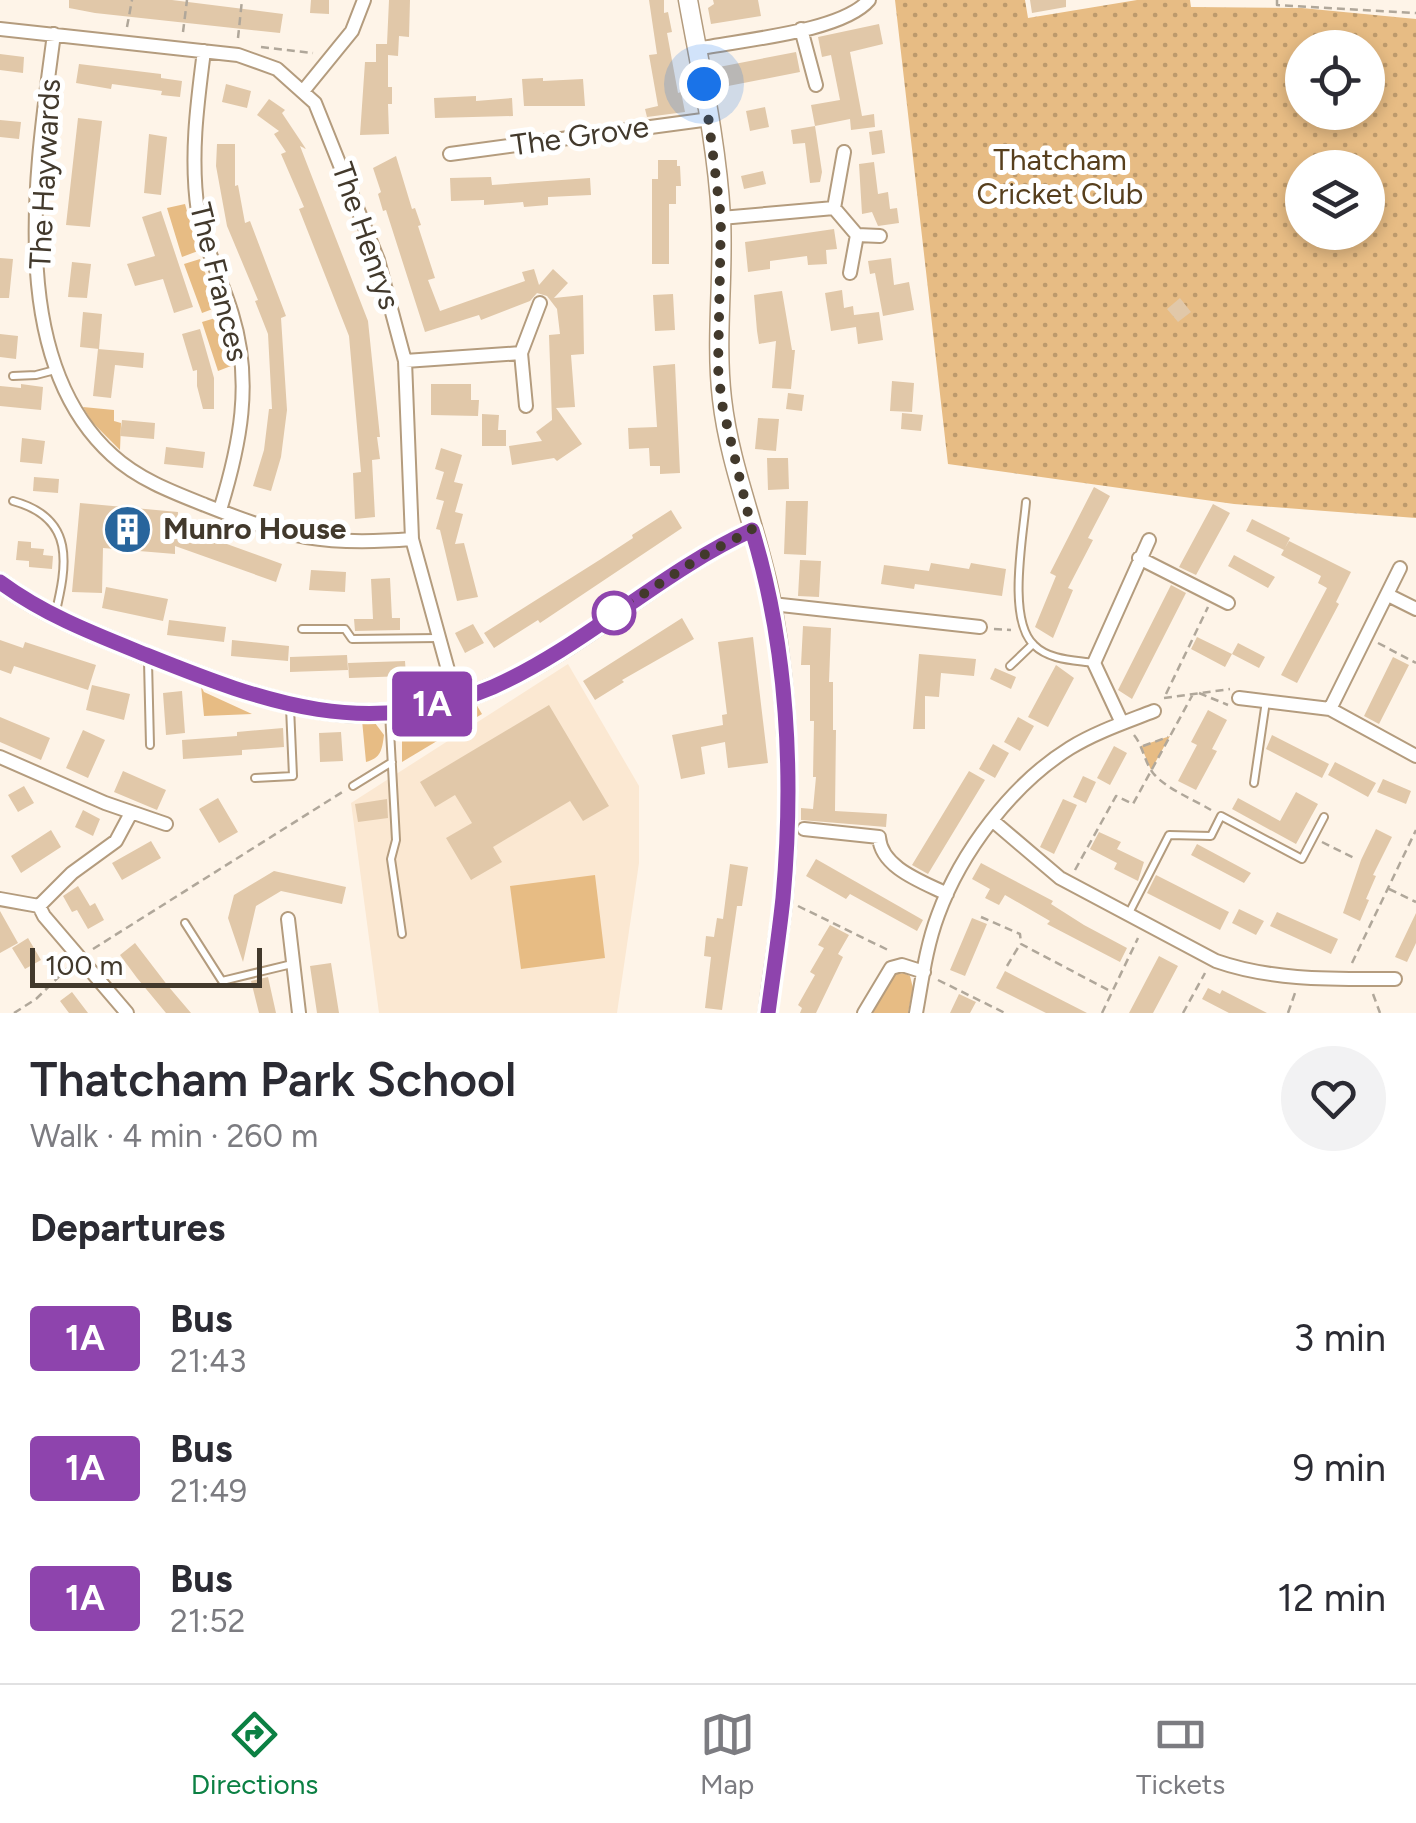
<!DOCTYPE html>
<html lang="en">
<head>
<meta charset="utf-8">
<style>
	:root { --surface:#fff; --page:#f2f2f3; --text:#2b2b33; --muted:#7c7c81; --line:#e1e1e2; --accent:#0b8043 }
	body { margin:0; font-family:Figtree,sans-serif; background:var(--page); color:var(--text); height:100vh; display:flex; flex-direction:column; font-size:38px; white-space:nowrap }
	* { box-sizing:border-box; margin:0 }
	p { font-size:32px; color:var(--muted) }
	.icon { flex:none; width:55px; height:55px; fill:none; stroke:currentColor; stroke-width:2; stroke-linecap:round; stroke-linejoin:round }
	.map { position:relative; height:1013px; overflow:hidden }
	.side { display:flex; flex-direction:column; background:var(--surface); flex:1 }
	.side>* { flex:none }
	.badge { padding:0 20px; border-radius:8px; font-size:35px; line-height:65px }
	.controls { position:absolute; left:1285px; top:30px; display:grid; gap:20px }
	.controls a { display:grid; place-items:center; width:100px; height:100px; border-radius:50%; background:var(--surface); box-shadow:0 5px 15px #0003; font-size:50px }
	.scale { position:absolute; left:30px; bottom:25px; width:232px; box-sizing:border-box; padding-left:10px; border:5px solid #42392c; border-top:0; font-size:28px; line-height:35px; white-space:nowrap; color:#42392c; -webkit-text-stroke:8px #fff; paint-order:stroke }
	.you { position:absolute; width:50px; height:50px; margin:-25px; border:8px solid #fff; border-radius:50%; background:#1a73e8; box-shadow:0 0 0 15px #1a73e833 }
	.map>.badge { position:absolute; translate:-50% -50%; box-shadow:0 0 0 5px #fff }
	h2 { padding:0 30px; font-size:38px; line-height:90px }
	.round { display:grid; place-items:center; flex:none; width:105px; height:105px; border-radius:52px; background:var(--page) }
	.overview { display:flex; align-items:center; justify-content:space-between; height:170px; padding:0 30px }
	h1 { font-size:48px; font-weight:600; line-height:75px }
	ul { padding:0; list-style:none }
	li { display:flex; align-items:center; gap:30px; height:130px; padding:0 30px }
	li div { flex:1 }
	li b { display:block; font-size:38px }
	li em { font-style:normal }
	li .badge { min-width:110px; font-weight:700; text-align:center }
	.dock { display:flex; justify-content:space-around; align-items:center; height:140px; border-top:2px solid var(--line); background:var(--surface); font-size:28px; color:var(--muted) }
	.dock a { display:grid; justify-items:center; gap:5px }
	.dock .current { color:var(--accent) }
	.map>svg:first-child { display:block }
</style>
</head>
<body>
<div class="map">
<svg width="1416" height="1013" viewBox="0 0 1416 1013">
	<defs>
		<pattern id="park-dots" width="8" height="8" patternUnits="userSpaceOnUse" patternTransform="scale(2.5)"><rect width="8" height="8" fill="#e7bc84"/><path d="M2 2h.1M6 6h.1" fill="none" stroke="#bd9a6c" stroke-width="1.8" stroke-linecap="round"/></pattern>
	</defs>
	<rect width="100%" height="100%" fill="#fef4e8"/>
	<!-- built -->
	<path fill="#fbe8d2" d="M568,664l71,122v77l-22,150h-238l-28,-210z"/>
	<!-- green -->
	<path fill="#e7bc84" d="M185,204l13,47 -16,6 -15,-49z
		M200,259l18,48 -16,6 -18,-49z
		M222,316l7,24 2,26 -13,5 -16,-49z
		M83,407l31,3v11l7,2 -1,27 -28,-28z
		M201,686l3,6 48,22 -48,2z
		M476,704l6,10 -80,48v-32l10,-11 8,-3z
		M372,719l12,16c-2,15 -3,23 -18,27l-4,-42z
		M1170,736l-19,34 -10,-24z
		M595,875l10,83 -84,11 -11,-83z
		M904,973l6,3 3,12 -5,25h-35l20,-39z"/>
	<!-- park -->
	<path fill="url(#park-dots)" fill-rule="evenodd" d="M895,0h130l3,18 109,-18h53l1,7 111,1 114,11v499l-182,-14 -286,-40zM1302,48h66v64h-66zM1302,168h66v64h-66z"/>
	<!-- building -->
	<path fill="#e1c8a9" d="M69,0h103l111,14 -3,19 -185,-20 -26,-5z
		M311,0h18v14l-19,-1z
		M389,0h21l-1,37 -10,-1 -1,20 -10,-1v32h4v17h-4l1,30 -29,1 5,-73h11v-18h11z
		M649,0h15v13l4,-1 4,20 -5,1 11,60 3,-1 4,20 -38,5 -2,-8 13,-3 -9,-51 8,-1z
		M713,0h45l3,16 -50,8 -3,-16 6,-4z
		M1030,0h36v7l-34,6z
		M879,24l4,20 -33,8 12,64 12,-2 1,13 -24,3 -1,-11 -35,7 -4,-21 29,-5 -9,-45 -9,2 -4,-20z
		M796,52l4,20 -77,15 -4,-20z
		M0,54l24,3 -1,16 -23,-3z
		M79,64l82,10v4l21,3 -2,16 -19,-2 1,-4 -50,-7 -1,5 -35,-6z
		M543,78v3l40,-2 2,27h-61l-2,-27z
		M226,84l25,7 -4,17 -25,-6z
		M476,96v5l36,-3 1,18 -78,2 -1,-20z
		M269,99l16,11 -3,3 24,36 -6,-3 68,175 12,116h-3l3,22 -8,1 3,57 -20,2 -2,-46 8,-1 -12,-136 -50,-127 5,-2 -23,-53 5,-2 -12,-18 5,-3 -22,-16z
		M765,107l4,20 -19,4 -4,-20z
		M78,118l24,3 -12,106 -24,-2z
		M0,120l21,2 -2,17 -19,-2z
		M815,126l7,46 -2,10 -10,1 -5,-40 -12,1 -2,-14z
		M882,130l3,23 -13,2 -3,-23z
		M149,134l18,3 -6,58 -17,-2z
		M217,144h18v42l3,-1 7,38 5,-2 36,95 -5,2 6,92 -6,47 -10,34 -18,-5 11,-36 5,-41h3l-4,-75 -13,-33 3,-1 -31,-74 -11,-60z
		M396,156l16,53 3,-1 6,17 -3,1 17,52 -7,2 12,31 85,-30 -3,-9 12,-3 5,16 14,-16 15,14 -14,15 29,-3 1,59 -13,1 4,52 -19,1 26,36 -25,17 -3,-3 -42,7 -3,-19 33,-5 -6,-9 16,-12 -3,-85 11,-1 -3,-25 -10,-13 -10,-3 -7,8 -49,19 -2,-5 -54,17 -39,-122 -3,1 -5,-17 3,-2 -8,-24z
		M658,160h19v6h3l1,20h-5v18h-7v60h-17v-85h6z
		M874,162l4,32 10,-2 2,17 7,-1 2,15 -21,3 -6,-14 -10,2 -3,-50z
		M763,171l3,13 -22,5 -3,-13z
		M491,177l1,8 98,-7 1,17 -43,2v8l-24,2 -1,-5 -39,3v-5l-33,1 -1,-23z
		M161,211l32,96 -19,6 -11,-34 -28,7 -8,-22 28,-8 -13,-39z
		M834,229l3,20 -11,1 1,14 -19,1 -1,-9 -37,5v8l-22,3 -3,-30z
		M0,258l13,1 -4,39h-9z
		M891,258l3,27 15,-3 5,28 -31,6 -8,-43 -5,1 -2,-13z
		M72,262l19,2 -4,34 -19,-1z
		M842,290l2,18 9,-2 1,9 25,-3 4,28 -25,4 -2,-17 -25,4 -6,-38z
		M782,291l10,59h3l-4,39 -19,-1 4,-47 -17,3 -2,-13 -3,-36z
		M673,294l2,36 -20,1 -2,-36z
		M1180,298l11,14 -13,10 -11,-13z
		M83,312l19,2 -3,35 -19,-2z
		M200,329l14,49v31h-11l-6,-23v-16l-4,1 -11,-37z
		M0,334l18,2 -2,23 -16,-2z
		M98,349l46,4 -1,15 -28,-3 -4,33 -18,-2z
		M675,364l5,109 -20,1v-8h-10l-1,-18 -20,1 -1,-21 29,-1 -4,-61z
		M892,381l22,2 -2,29 -22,-1z
		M21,384l22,3 -2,23 -41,-4v-20l21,2z
		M431,384h40v16h8l-1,16 -47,-1z
		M788,393l16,2 -2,16 -16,-2z
		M902,413l21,2 -2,16 -20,-2z
		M482,414l17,1 -1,15h8v16h-24z
		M758,418l21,1 -3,32 -21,-2z
		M122,420l33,3 -1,16 -34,-3z
		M22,438l23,3 -3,23 -22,-2z
		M166,447l39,5 -2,16 -39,-4z
		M441,448l21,7 -8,27 9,2 -8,28 8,2 -8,30 9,-1 14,54 -21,4 -17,-71 -4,-1 8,-28 -8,-2 8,-27 -9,-3z
		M767,458h21l1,31 -21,1z
		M34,477l25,2 -1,14 -25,-2z
		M1094,487l16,9 -22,42 5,2 -25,48 5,2 -20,48 -18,-11 21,-51 -6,-3z
		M786,501h22l-2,54 -22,-1z
		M80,503l98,9 -1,14 105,38 -6,18 -101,-36v8l-72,-6 -1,45 -30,-1z
		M1213,504l17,9 -34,62 -17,-8z
		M671,510l11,18 -142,95 -2,-3 -44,28 -10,-15 117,-74 32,-21 -1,-3z
		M1252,519l38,19 -6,12 -38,-19z
		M18,541l13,1v6l13,1 -1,6 10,1 -1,13 -23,-2v-6l-13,-1z
		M1289,541l62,31 -15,30 3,2 -42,79 -16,-8 46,-87 -9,-5 3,-7 -40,-21z
		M1234,555l41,22 -7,11 -40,-22z
		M800,560l21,1 -2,36 -21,-1z
		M931,563l38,6 2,-6 35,6 -4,27 -87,-12 -1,5 -33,-5 3,-19 45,6z
		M311,570l35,2 -1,20 -36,-2z
		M390,578l2,40h8v12l-45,1 -1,-12h19l-2,-40z
		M1171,585l15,8 -54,106 -14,-9z
		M106,587l62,12 -5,22 -61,-13z
		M682,618l12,21 -72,41 2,2 -29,18 -12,-19z
		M169,620l57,7 -2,15 -57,-7z
		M473,624l11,19 -19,10 -10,-20z
		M803,626l28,2 -2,54h4v48h3l-1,81 52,3 -1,13 -85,-7v-12l12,1 3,-32h-3l1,-56h-4v-56h-9z
		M753,637l15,126 -40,5 -3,-26 -24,5 4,27 -24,5 -9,-44 51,-10 -1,-10 5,-1 -9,-72z
		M1197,637l35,17 -7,13 -34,-18z
		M0,640l23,8 2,-6 71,23 -8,25 -74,-24 -3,8 -11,-4z
		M232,640l57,6 -1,15 -57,-5z
		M1238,643l27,14 -6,11 -27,-14z
		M919,654l57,5 -2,17 -33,-3 -2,24 -14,-1v33h-12z
		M347,655l1,15 -58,2v-15z
		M1393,657l16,8 -30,59 -15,-8z
		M405,661l1,15 -57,2 -1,-15z
		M1056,665l18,13 -26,49 -20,-10z
		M995,668l21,9 -5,12 -21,-10z
		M92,685l38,9 -6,26 -38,-10z
		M182,691l3,42 -19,2 -3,-42z
		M549,705l60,101 -26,15 -13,-20 -77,46 9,15 -31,18 -25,-42 26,-15 -17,-28 -20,12 -15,-25z
		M1208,710l19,10 -15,29 5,2 -21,39 -18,-9 19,-36 -6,-3z
		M0,717l50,21 -9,22 -41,-18z
		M1018,717l16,9 -14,25 -16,-9z
		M283,728l1,19 -42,3v5l-59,4 -1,-19 55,-4v-4z
		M83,730l22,10 -17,38 -22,-10z
		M341,732l2,29 -23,1 -1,-29z
		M1272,735l57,29 -7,14 -56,-29z
		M993,744l16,9 -14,25 -16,-9z
		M1114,746l13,7 -17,32 -13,-7z
		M1335,762l41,21 -8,14 -40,-22z
		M123,771l43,19 -9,20 -43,-18z
		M969,771l16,9 -57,94 -16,-9z
		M1083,776l13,6 -10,21 -13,-6z
		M1383,779l28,12 -5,13 -29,-12z
		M24,786l10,17 -16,9 -10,-17z
		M1296,792l22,12 -22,40 -64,-35 6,-11 42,23z
		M218,798l20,34 -19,11 -20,-34z
		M387,799l1,19 -30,4 -3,-18z
		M1063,799l14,6 -23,49 -14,-7z
		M83,810l17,9 -7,17 -18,-9z
		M1376,829l16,8 -19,38 3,1 -10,23 3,1 -9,21 -17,-8 18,-53z
		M51,830l10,17 -40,26 -10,-17z
		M1099,832l22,10 -4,7 27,13 -6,19 -24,-12 3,-6 -27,-14z
		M151,841l10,17 -39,22 -10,-17z
		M1197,844l54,29 -7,10 -53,-28z
		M816,859l107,61 -6,11 -67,-37 -4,5 -40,-23z
		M981,863l72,38 -2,3 33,21 43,23 -7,14 -73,-38 3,-3 -45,-26 -6,10 -14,-7 5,-9 -18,-10z
		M730,864l18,3 -6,39h-5l-15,104 -17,-2 6,-51 -7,-1 2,-20 8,1 3,-19 6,1z
		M274,871l72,16 -4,17 -61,-13 -25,15 -13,56 -15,-44 6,-23z
		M1156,875l73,37 -9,18 -73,-37z
		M78,886l12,20 5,-3 9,17 -16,9 -11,-19 -5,2 -9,-16z
		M1239,909l25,12 -8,14 -24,-12z
		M0,911l18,32 -18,10z
		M1277,912l61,27 -7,15 -61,-28z
		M1416,913v30l-9,19 -12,-5z
		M972,918l15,6 -22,52 -15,-6z
		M830,925l19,10 -11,19 5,3 -27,56h-16l2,-5 -4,-3 17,-30 -5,-3 14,-24 -6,-3z
		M28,938l13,22 -16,9 -13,-21z
		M135,943l33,43 23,27h-25l-29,-35 -17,-23z
		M1159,956l19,10 -25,47h-24z
		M331,963l8,50h-22l-7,-47z
		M1005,971l82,42h-41l-50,-25z
		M268,977l8,36h-17l-8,-32z
		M1208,988l12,6 2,-4 45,23h-38l-27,-14z
		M72,992l16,21h-19l-9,-12z
		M959,994l17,8 -6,11h-20z"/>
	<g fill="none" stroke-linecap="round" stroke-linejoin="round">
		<defs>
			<path id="service" d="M13,376l23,-1 19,-5
				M13,501c63,17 54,64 42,114
				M1026,502c-3,35 -19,118 8,143 15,15 39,15 59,18
				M302,629h43l7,10 86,-1
				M148,661l2,84
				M1010,666l23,-22
				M389,712l7,128 -5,19 11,75
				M255,778l38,-2 -3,-69
				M1254,783l12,-82
				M353,786l39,-24
				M1128,915l41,-80 42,1 10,-20 81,43 22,-42
				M185,923l37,58 70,-17"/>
			<path id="minor" d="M0,29l238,26 39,14 38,34 63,157 27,101 7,178 44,160
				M801,29l15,56
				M54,34c-17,129 -50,323 58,421 26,24 60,37 93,50 83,33 118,41 207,34
				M697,49c43,-9 145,-17 172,-49
				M204,51c-7,54 -14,107 -6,161 6,35 24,68 34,102 21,68 8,131 -12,196
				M304,90l48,-59 12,-31
				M450,154l260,-35
				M834,208l10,-56
				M721,218l113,-10 23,27 -7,38
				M857,235l23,1
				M521,353l19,-50
				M405,361l116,-8 5,53
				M1139,558l89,45
				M1388,595l28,14
				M772,604l208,23
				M1239,698l91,11 86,47
				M1330,709l70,-141
				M1122,723l-28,-60 55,-123
				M0,757l105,46 61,21
				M993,821l67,57 156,83c57,20 119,18 179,18
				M804,829l75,8c2,31 44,45 68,57
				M0,899l39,7 5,10 83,97
				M39,906l33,-33 44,-32 15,-28
				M288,919l11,94
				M864,1013l27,-45 11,-3 22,7
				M916,1013c6,-33 10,-66 22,-98 23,-63 74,-131 132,-167 26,-16 56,-26 84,-37"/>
			<path id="tertiary" d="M688,0c13,72 29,144 33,217 3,61 -6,122 1,182 8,71 38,137 50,206 17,95 20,199 11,295 -4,38 -11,75 -15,113
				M0,582c45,34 97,53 149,74 118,47 218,85 344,31 92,-40 167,-115 259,-157"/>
		</defs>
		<!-- service casing -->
		<use href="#service" stroke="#b49c7e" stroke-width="10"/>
		<!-- minor casing -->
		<use href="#minor" stroke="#b49c7e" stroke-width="16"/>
		<!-- tertiary casing -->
		<use href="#tertiary" stroke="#b49c7e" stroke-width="21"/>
		<!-- path -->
		<path stroke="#b0a79a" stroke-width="2.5" stroke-dasharray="8 5" stroke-linecap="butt" d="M1277,0v5l139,8
			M127,27l5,-27
			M183,32l4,-32
			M238,38l4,-38
			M261,47l52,6
			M994,629l17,1
			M1378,643l38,20
			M1199,693l29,12
			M1166,694l42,-87
			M1164,698l66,-9
			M1134,735c9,11 10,26 19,38 13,16 40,26 58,37
			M1143,746l25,-9
			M1322,842l34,17
			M1075,870l41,-74 17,8 60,-110
			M1389,889l27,13
			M798,906l92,45
			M981,917l39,17 1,10 91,48
			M93,949l251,-158
			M1352,963l64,-133
			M1007,966l12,-20
			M938,980l67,33
			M1373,994l7,19
			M14,1013l22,-14 34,-33
			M1102,1013l36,-75
			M1183,1013l22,-40
			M1288,1013l7,-20"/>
		<!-- service -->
		<use href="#service" stroke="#fff" stroke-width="6"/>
		<!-- minor -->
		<use href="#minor" stroke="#fff" stroke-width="12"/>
		<!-- tertiary -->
		<use href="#tertiary" stroke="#fff" stroke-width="18"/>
	</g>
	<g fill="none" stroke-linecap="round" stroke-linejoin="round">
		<defs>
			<path id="line" d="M0,582c46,34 97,53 149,74 117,47 219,85 344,31 92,-41 167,-115 259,-157 36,117 42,247 31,368 -4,38 -10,77 -15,115"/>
		</defs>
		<!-- line casing -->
		<use href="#line" stroke="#fff" stroke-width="22"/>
		<!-- line -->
		<use href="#line" stroke="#8e44ad" stroke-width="15"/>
		<!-- walk -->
		<path stroke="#42392c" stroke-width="10" stroke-dasharray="0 18" d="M614,613l90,-58 48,-25 -30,-126 -4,-36 3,-150 -17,-134"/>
	</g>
	<!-- icons -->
	<defs>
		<symbol id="building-disc" viewBox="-11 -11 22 22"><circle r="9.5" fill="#28659c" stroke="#fff"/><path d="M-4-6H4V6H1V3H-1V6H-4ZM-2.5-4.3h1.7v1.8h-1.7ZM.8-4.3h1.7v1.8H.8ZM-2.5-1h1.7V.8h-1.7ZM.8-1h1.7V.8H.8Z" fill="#fff"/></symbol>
	</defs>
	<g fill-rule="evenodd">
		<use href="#building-disc" x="100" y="502" width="55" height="55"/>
	</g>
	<!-- markers -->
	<circle fill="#fff" stroke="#8e44ad" stroke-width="5" cx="614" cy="613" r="20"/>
	<g text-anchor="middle" stroke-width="10" stroke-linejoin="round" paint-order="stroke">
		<!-- street labels -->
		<g font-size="30" fill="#42392c" stroke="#fff">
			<text transform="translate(580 136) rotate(-8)" y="10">The Grove</text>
			<text transform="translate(45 174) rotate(-87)" y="10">The Haywards</text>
			<text transform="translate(366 236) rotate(71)" y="10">The Henrys</text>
			<text transform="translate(219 282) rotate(76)" y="10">The Frances</text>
		</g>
		<!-- park labels -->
		<g font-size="30" fill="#573f1d" stroke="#fff">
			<text x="1060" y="170">Thatcham<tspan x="1060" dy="34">Cricket Club</tspan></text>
		</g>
		<!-- poi labels -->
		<g font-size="30" font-weight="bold" fill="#42392c" stroke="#fff" text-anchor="start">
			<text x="163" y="539">Munro House</text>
		</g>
	</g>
</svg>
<div class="controls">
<a><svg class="icon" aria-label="locate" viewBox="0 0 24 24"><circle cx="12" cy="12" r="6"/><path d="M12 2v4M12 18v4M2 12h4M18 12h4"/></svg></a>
<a><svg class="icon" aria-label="layers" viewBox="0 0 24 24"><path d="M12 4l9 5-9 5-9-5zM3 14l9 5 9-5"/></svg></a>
</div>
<div class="scale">100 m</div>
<div class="you" style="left:704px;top:84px"></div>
<b class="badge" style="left:432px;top:704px;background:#8e44ad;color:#fff">1A</b>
</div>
<section class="side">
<div class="overview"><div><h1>Thatcham Park School</h1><p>Walk · 4 min · 260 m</p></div><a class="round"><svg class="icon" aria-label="heart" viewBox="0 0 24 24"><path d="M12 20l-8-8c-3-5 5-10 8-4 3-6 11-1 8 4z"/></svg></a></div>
<h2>Departures</h2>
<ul>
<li><span class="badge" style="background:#8e44ad;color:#fff">1A</span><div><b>Bus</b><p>21:43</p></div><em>3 min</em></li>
<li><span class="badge" style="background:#8e44ad;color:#fff">1A</span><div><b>Bus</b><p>21:49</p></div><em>9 min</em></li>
<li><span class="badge" style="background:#8e44ad;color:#fff">1A</span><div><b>Bus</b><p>21:52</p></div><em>12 min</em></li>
</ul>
</section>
<nav class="dock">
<a class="current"><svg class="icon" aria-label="directions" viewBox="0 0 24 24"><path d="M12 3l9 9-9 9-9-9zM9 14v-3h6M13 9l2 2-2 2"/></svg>Directions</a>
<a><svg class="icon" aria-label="map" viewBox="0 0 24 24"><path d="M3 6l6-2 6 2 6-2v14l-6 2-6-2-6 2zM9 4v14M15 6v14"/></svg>Map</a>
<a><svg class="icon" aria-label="tickets" viewBox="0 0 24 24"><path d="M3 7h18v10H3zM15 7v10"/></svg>Tickets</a>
</nav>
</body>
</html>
